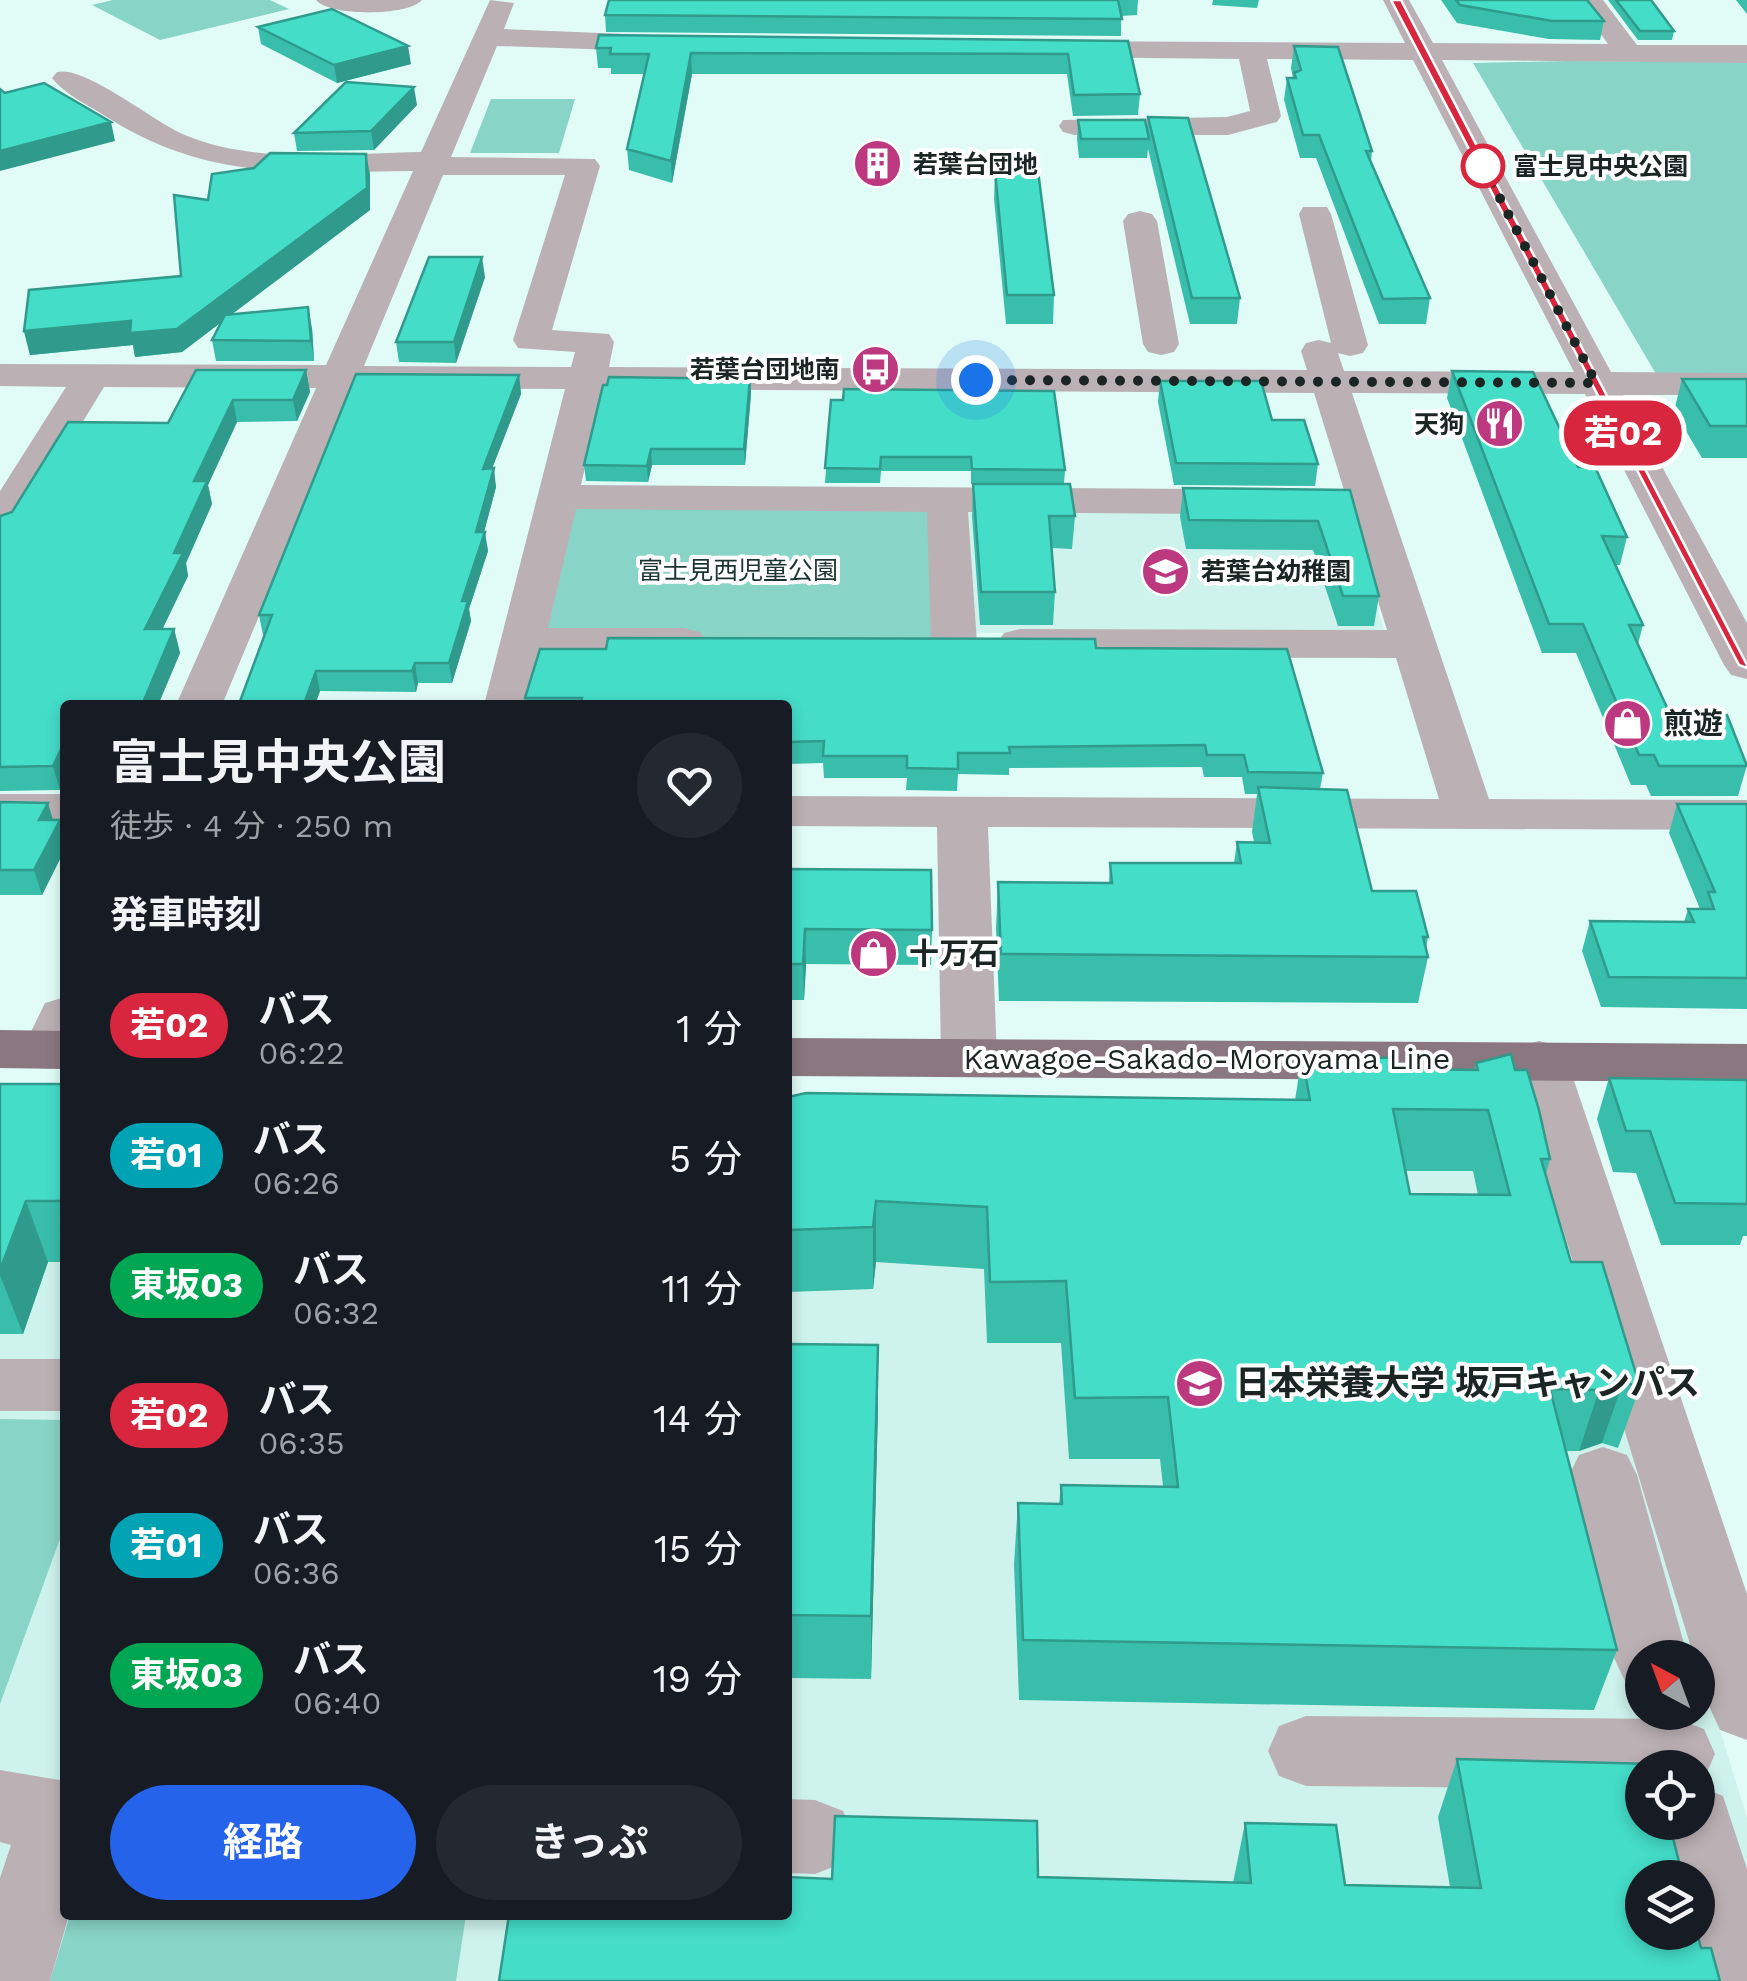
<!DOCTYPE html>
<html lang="ja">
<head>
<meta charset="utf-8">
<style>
	:root { --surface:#171b24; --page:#242831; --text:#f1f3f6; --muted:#9ea1a6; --accent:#2563eb }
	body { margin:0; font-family:"Work Sans","Noto Sans JP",sans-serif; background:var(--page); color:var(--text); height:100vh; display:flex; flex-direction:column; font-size:38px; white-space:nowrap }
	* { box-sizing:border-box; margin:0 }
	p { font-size:32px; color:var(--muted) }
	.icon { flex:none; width:55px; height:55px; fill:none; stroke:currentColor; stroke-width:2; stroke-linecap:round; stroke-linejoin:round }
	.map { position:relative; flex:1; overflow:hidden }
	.side { position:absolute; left:60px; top:700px; width:732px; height:1220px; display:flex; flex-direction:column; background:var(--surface); border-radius:10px; box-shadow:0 5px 15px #0003 }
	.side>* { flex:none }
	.badge { padding:0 20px; border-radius:32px; font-size:35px; line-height:65px }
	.needle { width:65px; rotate:319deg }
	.controls { position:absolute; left:1625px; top:1640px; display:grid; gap:20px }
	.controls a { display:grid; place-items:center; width:90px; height:90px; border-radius:50%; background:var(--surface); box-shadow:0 5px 15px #0003; font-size:50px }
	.you { position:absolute; width:50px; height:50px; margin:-25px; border:8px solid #fff; border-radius:50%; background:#1a73e8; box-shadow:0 0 0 15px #1a73e833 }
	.map>.badge { position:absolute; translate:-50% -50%; box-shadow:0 0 0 5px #fff }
	h2 { padding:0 50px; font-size:38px; line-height:90px }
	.round { display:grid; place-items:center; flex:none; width:105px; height:105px; border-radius:52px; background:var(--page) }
	.head { display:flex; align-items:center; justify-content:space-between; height:170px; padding:0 50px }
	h1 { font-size:48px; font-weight:700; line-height:75px }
	.button { display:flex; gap:20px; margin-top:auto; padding:20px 50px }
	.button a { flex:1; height:115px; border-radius:60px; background:var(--accent); color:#fff; font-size:40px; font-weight:700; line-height:115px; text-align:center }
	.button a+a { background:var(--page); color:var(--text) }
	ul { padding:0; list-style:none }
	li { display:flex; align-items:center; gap:30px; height:130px; padding:0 50px }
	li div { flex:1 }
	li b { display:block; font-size:38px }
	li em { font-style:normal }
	li .badge { min-width:110px; font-weight:700; text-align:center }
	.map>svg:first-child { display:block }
</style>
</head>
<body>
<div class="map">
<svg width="1747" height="1981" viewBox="0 0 1747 1981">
	<rect width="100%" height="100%" fill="#e1fcf7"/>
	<!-- built -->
	<path fill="#cef3ec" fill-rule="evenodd" d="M964,508l383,1 38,125 -415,-1z
		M0,1092l65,1v822h723v-815l739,8 170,550h-55v54h56v-54l49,160v163h-1747zM1642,1768h56v54h-56zM1642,1878h56v54h-56z"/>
	<!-- green -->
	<path fill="#88d4c6" d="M113,0h157l19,9 -129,31 -68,-35z
		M1567,61l180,1v314l-91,-2 -183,-311z
		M491,99h84l-16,54h-89z
		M557,497l390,3 7,143 -432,-2z
		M0,1419l65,1v105l-65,179z
		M70,1915h396l-10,66h-406z"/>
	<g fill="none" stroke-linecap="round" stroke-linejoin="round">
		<!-- minor -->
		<path fill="#bbb1b5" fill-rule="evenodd" d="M316,0h106c-13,16 -92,17 -106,0z
			M490,0l24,3 -10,26 170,7 14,8 -14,8 -177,-6 -46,111 144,2 5,7 -48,164 57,4 5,8 -5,25 698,3 -6,-19 5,-8 13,-3 12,3 -32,-129 4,-7h24l4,7 37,131 -5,8 -13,3 -12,-3 6,18 230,1 -161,-312 -146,-1 14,57 -4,6 -49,13h-154l-11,-3 -4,-6 4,-6 164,-3 23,-6 -11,-52 -184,-2 -10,-2 -4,-6 4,-6 10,-2 350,2 -22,-43h26l24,43 175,1 -32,-44h27l34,45h110v18l-305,-3 169,312 136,1v22h-124l124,228v56l-16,-4 -7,-10 -139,-271 -233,-1 137,406 258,1v30l-759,-3 9,231 -8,14 -20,5 -20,-5 -8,-14 -4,-231 -149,-1v-30l651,3 -43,-141 -376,-1 -16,-4 -7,-10 7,-10 16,-4 367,1 -36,-115 -383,-3 9,131 -7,10 -16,4 -16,-4 -7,-10 -4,-131 -351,-3 -28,119h136l16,4 7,10 -7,10 -16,4 -142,-1 -12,50h-46l81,-316 -211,-1 -132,317h-46l140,-317 -212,-1 -89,146 -15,4v-46l66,-104 -66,-1v-22l326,1 87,-194c-118,1 -207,11 -311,-57 -16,-10 -39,-21 -50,-36l5,-6c28,-7 97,50 128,63 71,30 161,18 236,17zM443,175h122l-52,165 5,8 57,4 -4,15 -207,-1zM603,389l711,4 30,97 -763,-5z
			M1140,211l12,3 5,7 22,123 -5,8 -13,3 -13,-3 -5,-8 -20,-123 5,-7z
			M0,794h65v30h-65z
			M65,997v68l-15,4 -20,-5 -8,-14 23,-47z
			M1539,1041l20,5 8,14 180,534v146l-27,-10 -11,-24 -198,-646 8,-14z
			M0,1359h65v52h-65z
			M1603,1447l24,8 10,20 51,183h-46v30l-17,-7 -11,-23 -45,-183 10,-20z
			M1306,1716l371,3 27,10 11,25 -11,25 -6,2v-13h-56v21l-336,-3 -27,-10 -11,-25 11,-25z
			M0,1770l65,11v134h4l-19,66h-50v-103l11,-33 -11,-3z
			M1698,1786l25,10 24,73v112h-53l-11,-49h15v-54h-29l-13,-56h42z
			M788,1799l27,1 28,11 12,26 -12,26 -28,11 -27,-1z"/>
		<!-- major -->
		<path fill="#8a777f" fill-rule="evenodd" d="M0,1030l65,1v38l-65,-1z
			M788,1038l959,6v38l-959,-6z"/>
	</g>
	<!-- wall -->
	<path fill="#3abeac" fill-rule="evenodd" d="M609,0h529l-1,15 -16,1v20l-515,-4 -1,-17z
		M1213,0h46l-2,8 -45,-3z
		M1441,0h146l17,21 -4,19 -51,-1 -92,-16z
		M1608,0h43l23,31 -2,9h-34z
		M1736,0h11v14z
		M258,27l153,37 -74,19 -76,-39z
		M1128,41l12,53 -2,21 -65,1 -6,-42h-375l-20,109 -43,-13 -2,-21 17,-75h-33v-6h-13l-2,-20z
		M1294,46l78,105 -1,11 59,136 -4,26h-47l-63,-166h-16l-16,-58 3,-22h6l-2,-10z
		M417,105l-43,45 -77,1 -3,-18z
		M1148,117l92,181 -3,26h-47l-42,-175 -1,9h-68l-2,-19 1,-19 69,11z
		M366,154l4,21v35l-138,104 80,14 2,33h-98l-4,-21 8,-17 -38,29 -47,5 -2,-12 -103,10 -6,-24 157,-55 27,-76z
		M995,171l59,124 -1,29h-47l-12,-125z
		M485,277l-29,86 -57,-1 -3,-20z
		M306,370l4,22 -13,29 -60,1 -29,63 4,19 -26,59 2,13 -26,53h12l6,24 -22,52h-93v75l-5,10 -60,1v-275l12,-4 156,-89z
		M1452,371l126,96 49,70 -7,28h-4l27,60 -5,19 32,70 77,51 -9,31h-87l-5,-11h-15l-55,-132h-34l-95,-255z
		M519,375l2,19 -29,74 4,19 -12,45 4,19 -19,58 2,12 -19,62h-34l-2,9 -96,-1 -5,14h-75l25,-70h-2l-4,-20z
		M750,379l1,15 -6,71h-93l-4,17 -62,-1 -2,-16z
		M1682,379h65v79h-45l-28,-47z
		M1160,381l112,39 46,44 -3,22 -141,-1 -16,-83z
		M831,400l234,70 -1,14 11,32 -3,33 -20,-1 3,44 -2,33h-73l-8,-109 1,-32h-2v-13h-90l-1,12h-55z
		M1183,488l167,2 29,106 -5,30h-36l-25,-76 -127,-1 -6,-32z
		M1096,648l227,125 -3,16 52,102 56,46 -2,12 2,8 -10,46 -419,-2 -3,-73 2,-46 111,1 1,-20h124l3,-21h17l-2,-10 5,-38h-12l-3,-17h-38l-2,-10 -193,1v7l-51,-1 -1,17 -51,-1 1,-12h-83l-1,-15 -35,1v-59h-262l-1,-7z
		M0,802l48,1 5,17h7l5,17v12l-23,46h-42z
		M1677,804h70v205l-146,-2 -19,-56 8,-30 94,1 4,-13h12l-31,-76z
		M788,869l144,61 -1,35 -125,-1 -2,36h-16z
		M1302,1056l96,13 76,1 2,-7 39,7 35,89 -4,15 25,88 69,125 -22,61 -16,-5 -23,8h-13l51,199 -23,60 -575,-10 -5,-136 4,-61 41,1 2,-19 102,1 -3,-27h-91l-8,-116h-74l-3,-74 -108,-7 -3,27 -85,3v-195l507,3zM1405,1171h68l5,24 -68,-1z
		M1609,1078l138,2v156h-4l-3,9h-79l-25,-72 -23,-1 -16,-53z
		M0,1084h65v178h-17l-25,72h-23z
		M788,1344l90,1v64l-7,270 -83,-1z
		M1457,1759l185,173 -810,-53 206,-2 195,6 12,-60 100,62 105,2 -12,-70z"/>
	<!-- shaded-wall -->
	<path fill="#309b8c" d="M408,46l3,18 -74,19 -3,-18z
		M691,53l1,21 -20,109 -1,-22z
		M414,87l3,18 -43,45 -3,-19z
		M111,122l4,19 -115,30v-20z
		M366,154l4,21v35l-188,142 -47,5 -2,-12 -103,10 -6,-24 107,-10z
		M482,257l3,20 -29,86 -2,-21z
		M308,307l4,21 2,33 -3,-20z
		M306,370l4,22 -13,29 -4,-21z
		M519,375l2,19 -36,93 -2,-18z
		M750,379l1,15 -6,71 -1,-16z
		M233,400l4,22 -29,63 4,19 -26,59 2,13 -37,77 -6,-24 29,-76 20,-72z
		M651,449l1,16 -4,17 -1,-16z
		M494,468l2,19 -17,64 -3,-19z
		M485,532l3,19 -19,58 2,12 -19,62 -3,-20 13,-62z
		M174,629l6,24 -22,52h-16z
		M415,663l3,20 -2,9 -4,-21z
		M316,671l4,20 -5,14h-10z
		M65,741v39l-5,10 -7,-24z
		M48,803l7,25 -16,-8z
		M60,820l5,17v12l-23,46 -8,-25z
		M805,929l1,35 -2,36 -1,-36z
		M26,1201l22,61 -25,72 -23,-59v-5z
		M876,1201v61l-3,27v-62z
		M878,1345v64l-7,270v-63z
		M1623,1382l-21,61 -23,8 20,-61z"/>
	<!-- building -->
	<path fill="#44ddc8" stroke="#309b8c" stroke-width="2.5" fill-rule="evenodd" d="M609,0h509l4,19 -517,-4z
		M1456,0h131l17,21h-52l-92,-16z
		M1616,0h35l23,31h-34z
		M332,9l76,37 -74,19 -76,-38z
		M599,35l529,6 12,53 -66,1 -6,-41 -377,-1 -20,108 -44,-12 22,-95h-39l1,-6h-15z
		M1294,46l44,1 34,104h-6l64,147 -47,1 -64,-164h-16l-16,-57h9l-2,-5 7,-3z
		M346,82l68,5 -43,44 -77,2z
		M44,83l67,39 -111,29v-62l5,4z
		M1148,117l40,1 52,180h-48z
		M1078,120h67l4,19h-68z
		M270,153l96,1 1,34 -190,141 -47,4 1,-12 -107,10 5,-41 152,-14 -7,-81 34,5 4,-26 42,-6z
		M995,171h43l16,124h-47z
		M429,257h53l-28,85h-58z
		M308,307l3,34 -99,-1 13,-25z
		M196,370h110l-13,30h-60l-39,81h13l-33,72h9l-38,76h29l-32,76h-77v36l-12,25 -53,1v-251l12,-4 56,-90 100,1z
		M1452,371l81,1 45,95h17l32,70 -25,-1 41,89h-14l41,89 57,1 20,51h-88l-5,-11h-15l-56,-131h-34z
		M356,374l163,1 -36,94 11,-1 -18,64h9l-23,69h6l-19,62h-34l-3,8h-96l-12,33h-65l33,-89h-13z
		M609,377l141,2 -6,70h-93l-4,17 -63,-1 19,-80h4z
		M1682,379h65v47h-37z
		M1160,381h101l11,39h32l14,44 -142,-1z
		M844,389l210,2 11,79 -93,-1 -1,-12h-90l-1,12 -55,-1 6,-68h12z
		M973,484h97l5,32h-26l6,76h-74z
		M1183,488l167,2 29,106h-36l-25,-75 -129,-1z
		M608,638l487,1 1,9 191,1 36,124 -75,-1 -4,-17h-37l-2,-10 -196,2 1,6h-52v16l-51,-1v-12h-84l1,-15 -36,1v-37h-207l1,-7h-57l15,-49h66z
		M1258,787l89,3 25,101h44l12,46h-5l5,20 -427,-3 -3,-72 114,1 -2,-20h131l-4,-21 33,1z
		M0,802l48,1 -9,17h21l-26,50h-34z
		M1677,804h70v174l-138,-1 -19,-56 104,1 -6,-13h26l-6,-17h7z
		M788,869l143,1 1,60 -127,-1 -2,35h-15z
		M1511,1054l4,16h12l12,40 11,49h-9l30,103h31l38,125 -17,-5 -24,8 -49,-1 67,261 -594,-10 -5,-137 44,1 -1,-19 117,2 -10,-90 -93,1 -9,-117 -76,1 -3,-75 -111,-6 -3,26 -85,3v-133l18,-4 504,7 -8,-44 93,2 3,11 80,1 -2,-7zM1393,1109l95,1 22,85 -100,-1z
		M1609,1078l138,2v124l-72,-1 -25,-72h-24z
		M0,1084h65v117h-39l-26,69z
		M788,1344l90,1 -7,271 -83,-1z
		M1457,1759l197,5 1,4h-13v54h27l14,56h-41v54h55l4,16h10l9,33h-1221l10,-66h279v-38l44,2 3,-63 202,5 1,56 213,6 -6,-60 91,2 9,60 136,3z"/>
	<!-- line -->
	<path fill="#d7263d" stroke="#fff" stroke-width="2.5" d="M1391,0h10l346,665v3l-8,-3z"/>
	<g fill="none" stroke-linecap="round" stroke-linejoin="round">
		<!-- walk -->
		<path stroke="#1b2523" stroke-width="10" stroke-dasharray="0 18" d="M976,380l620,3 -120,-231 7,14"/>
	</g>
	<!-- icons -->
	<defs>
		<symbol id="building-disc" viewBox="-11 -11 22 22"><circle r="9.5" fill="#bd397f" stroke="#fff"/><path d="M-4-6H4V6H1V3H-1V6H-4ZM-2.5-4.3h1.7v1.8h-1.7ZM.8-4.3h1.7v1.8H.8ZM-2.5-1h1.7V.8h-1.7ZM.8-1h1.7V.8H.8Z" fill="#fff"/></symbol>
		<symbol id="bus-disc" viewBox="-11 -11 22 22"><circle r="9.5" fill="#bd397f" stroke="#fff"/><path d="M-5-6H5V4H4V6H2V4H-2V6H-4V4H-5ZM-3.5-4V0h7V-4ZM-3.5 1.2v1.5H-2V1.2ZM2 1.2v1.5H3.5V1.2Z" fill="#fff"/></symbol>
		<symbol id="restaurant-disc" viewBox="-11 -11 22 22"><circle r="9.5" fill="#bd397f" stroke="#fff"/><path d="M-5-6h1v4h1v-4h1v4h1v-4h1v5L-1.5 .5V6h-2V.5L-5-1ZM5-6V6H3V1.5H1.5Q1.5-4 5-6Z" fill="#fff"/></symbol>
		<symbol id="school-disc" viewBox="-11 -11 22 22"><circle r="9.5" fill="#bd397f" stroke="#fff"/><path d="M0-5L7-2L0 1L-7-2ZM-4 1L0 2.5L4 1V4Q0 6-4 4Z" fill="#fff"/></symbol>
		<symbol id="shop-disc" viewBox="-11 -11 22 22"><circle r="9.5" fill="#bd397f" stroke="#fff"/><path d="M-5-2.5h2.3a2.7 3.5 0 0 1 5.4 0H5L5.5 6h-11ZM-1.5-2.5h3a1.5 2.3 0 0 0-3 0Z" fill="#fff"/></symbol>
		<symbol id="university-disc" viewBox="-11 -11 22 22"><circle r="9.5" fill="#bd397f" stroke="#fff"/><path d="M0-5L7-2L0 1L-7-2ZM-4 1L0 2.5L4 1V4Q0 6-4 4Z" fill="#fff"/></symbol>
	</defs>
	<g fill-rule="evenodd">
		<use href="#building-disc" x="850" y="136" width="55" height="55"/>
		<use href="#bus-disc" x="848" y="342" width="55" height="55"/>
		<use href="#restaurant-disc" x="1472" y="396" width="55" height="55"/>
		<use href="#school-disc" x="1138" y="544" width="55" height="55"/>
		<use href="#shop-disc" x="1600" y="696" width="55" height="55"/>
		<use href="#shop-disc" x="846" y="926" width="55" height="55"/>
		<use href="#university-disc" x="1172" y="1356" width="55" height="55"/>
	</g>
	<!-- markers -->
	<circle fill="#fff" stroke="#d7263d" stroke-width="5" cx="1483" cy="166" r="20"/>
	<g text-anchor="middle" stroke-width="8" stroke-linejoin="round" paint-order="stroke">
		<!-- far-poi labels -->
		<g font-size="25" font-weight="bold" fill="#1b2523" stroke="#fff" text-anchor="start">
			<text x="913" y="173">若葉台団地</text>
			<text x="840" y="378" text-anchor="end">若葉台団地南</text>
			<text x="1464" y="433" text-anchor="end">天狗</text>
			<text x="1201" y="580">若葉台幼稚園</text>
		</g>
		<!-- far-stop labels -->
		<g font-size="25" font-weight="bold" fill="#1b2523" stroke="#fff" text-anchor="start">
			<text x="1513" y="175">富士見中央公園</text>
		</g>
		<!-- far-park labels -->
		<g font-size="25" fill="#1b3430" stroke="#fff">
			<text x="738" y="579">富士見西児童公園</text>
		</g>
		<!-- poi labels -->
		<g font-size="30" font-weight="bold" fill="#1b2523" stroke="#fff" text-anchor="start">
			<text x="1663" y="734">煎遊</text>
			<text x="909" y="964">十万石</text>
		</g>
		<!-- street labels -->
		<g font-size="30" fill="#1b2523" stroke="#fff">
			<text x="1207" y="1069">Kawagoe-Sakado-Moroyama Line</text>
		</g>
		<!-- near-poi labels -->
		<g font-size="35" font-weight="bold" fill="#1b2523" stroke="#fff" text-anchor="start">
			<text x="1235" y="1395">日本栄養大学 坂戸キャンパス</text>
		</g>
	</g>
</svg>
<div class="controls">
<a><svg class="needle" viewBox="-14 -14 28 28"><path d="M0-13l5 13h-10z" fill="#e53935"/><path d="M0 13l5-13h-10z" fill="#9ea1a6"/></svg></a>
<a><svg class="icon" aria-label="locate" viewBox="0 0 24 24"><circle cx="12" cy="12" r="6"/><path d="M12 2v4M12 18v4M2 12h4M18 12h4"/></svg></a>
<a><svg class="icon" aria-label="layers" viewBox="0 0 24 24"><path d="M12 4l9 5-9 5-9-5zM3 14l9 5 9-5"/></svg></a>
</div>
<div class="you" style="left:976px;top:380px"></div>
<b class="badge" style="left:1623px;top:433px;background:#d7263d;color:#fff">若02</b>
<section class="side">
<div class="head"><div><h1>富士見中央公園</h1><p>徒歩 · 4 分 · 250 m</p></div><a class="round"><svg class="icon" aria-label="heart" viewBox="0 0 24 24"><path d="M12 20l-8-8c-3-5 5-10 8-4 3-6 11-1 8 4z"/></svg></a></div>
<h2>発車時刻</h2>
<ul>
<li><span class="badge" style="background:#d7263d;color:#fff">若02</span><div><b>バス</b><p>06:22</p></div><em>1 分</em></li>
<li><span class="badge" style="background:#00a3b4;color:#fff">若01</span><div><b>バス</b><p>06:26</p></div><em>5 分</em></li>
<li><span class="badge" style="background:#00a651;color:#fff">東坂03</span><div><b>バス</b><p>06:32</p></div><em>11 分</em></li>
<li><span class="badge" style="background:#d7263d;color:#fff">若02</span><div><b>バス</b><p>06:35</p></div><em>14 分</em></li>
<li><span class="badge" style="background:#00a3b4;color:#fff">若01</span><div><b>バス</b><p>06:36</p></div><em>15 分</em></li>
<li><span class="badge" style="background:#00a651;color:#fff">東坂03</span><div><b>バス</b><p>06:40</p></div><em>19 分</em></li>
</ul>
<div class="button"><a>経路</a><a>きっぷ</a></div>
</section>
</div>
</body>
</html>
